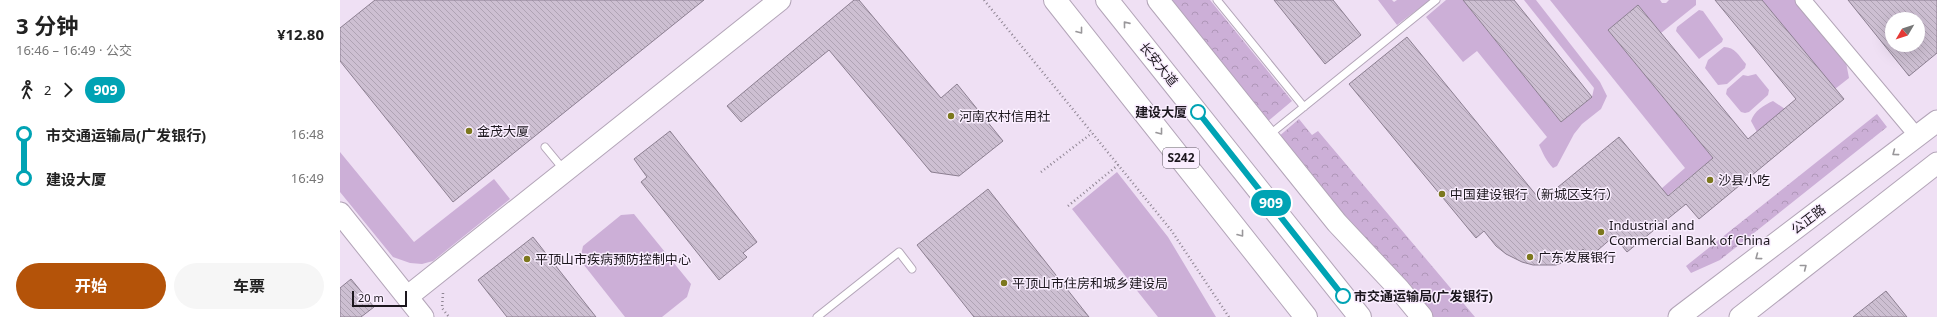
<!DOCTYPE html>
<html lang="zh">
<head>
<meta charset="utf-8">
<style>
	:root { --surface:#fff; --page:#f6f6f6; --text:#222; --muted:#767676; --accent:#b45309 }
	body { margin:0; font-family:"Noto Sans","Noto Sans SC",sans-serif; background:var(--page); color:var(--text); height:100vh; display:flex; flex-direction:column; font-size:15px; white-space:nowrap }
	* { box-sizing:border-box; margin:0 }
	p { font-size:13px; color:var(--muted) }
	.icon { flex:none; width:22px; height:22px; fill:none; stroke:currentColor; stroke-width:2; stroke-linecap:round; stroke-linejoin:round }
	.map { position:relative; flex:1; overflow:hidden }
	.panel { display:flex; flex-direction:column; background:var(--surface); width:340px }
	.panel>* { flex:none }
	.badge { padding:0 8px; border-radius:13px; font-size:14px; line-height:26px }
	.needle { width:26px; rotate:231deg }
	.fabs { position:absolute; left:1545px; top:12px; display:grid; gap:8px }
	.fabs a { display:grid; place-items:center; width:40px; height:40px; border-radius:50%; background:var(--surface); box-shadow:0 4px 16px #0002; font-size:20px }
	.scale { position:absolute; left:12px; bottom:10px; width:55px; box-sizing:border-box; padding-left:4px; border:2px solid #1c171e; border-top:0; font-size:11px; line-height:14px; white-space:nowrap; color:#1c171e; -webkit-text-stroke:3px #faeeff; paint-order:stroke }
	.map>.badge { position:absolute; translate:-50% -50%; box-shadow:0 0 0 2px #fff }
	.legs { display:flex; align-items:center; gap:6px; height:44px; padding:0 16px; font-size:13px }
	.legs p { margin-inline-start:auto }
	.summary { display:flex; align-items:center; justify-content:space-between; height:68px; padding:0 16px }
	h1 { font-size:22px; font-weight:700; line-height:30px }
	.action { display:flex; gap:8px; margin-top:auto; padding:8px 16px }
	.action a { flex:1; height:46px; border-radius:24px; background:var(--accent); color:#fff; font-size:16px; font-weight:700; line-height:46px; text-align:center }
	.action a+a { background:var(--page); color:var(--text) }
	ul { padding:0 16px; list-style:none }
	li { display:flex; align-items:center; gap:14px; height:44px; font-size:15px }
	li i { display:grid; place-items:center; width:6px; height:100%; margin:0 5px; background:currentColor }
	li i::after { content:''; width:10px; height:10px; margin:-5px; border:3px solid; border-radius:50%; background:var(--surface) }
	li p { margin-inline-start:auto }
	li:first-child i { background:linear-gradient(#0000 50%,currentColor 0) }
	li:last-child i { background:linear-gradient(currentColor 50%,#0000 0) }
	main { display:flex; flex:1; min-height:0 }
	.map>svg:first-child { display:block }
</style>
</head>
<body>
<main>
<section class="panel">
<div class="summary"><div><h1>3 分钟</h1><p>16:46 – 16:49 · 公交</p></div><b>¥12.80</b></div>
<div class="legs"><svg class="icon" aria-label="walk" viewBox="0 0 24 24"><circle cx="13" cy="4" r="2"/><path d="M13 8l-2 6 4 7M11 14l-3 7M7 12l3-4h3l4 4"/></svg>2<svg class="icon" aria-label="forward" viewBox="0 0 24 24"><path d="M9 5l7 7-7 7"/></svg><b class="badge" style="background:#00a3b4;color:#fff">909</b></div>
<ul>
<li><i style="color:#00a3b4"></i><b>市交通运输局(广发银行)</b><p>16:48</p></li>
<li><i style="color:#00a3b4"></i><b>建设大厦</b><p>16:49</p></li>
</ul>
<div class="action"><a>开始</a><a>车票</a></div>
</section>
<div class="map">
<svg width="1597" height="317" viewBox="0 0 1597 317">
	<defs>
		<pattern id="forest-crowns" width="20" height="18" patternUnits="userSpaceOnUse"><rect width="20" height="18" fill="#ccafd7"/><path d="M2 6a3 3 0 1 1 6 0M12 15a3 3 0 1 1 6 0" fill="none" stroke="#af96b8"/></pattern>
		<pattern id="building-back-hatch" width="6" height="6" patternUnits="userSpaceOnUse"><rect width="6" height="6" fill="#cdbfd2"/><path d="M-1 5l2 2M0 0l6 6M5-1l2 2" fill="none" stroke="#afa3b4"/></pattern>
	</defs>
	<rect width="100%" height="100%" fill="#efe0f4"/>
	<!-- grass -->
	<path fill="#ccafd7" d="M1038,0h14l2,2 3,-2h33l-33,25z
		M1106,0h24l-4,4 95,118 31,-25 2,-9 -70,-88h12l64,82 7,14 -6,13 -19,15 -8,10 -17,32 -4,2c-7,-7 -10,-15 -14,-23l8,-8 -70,-86 -14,11 -37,-45z
		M1210,0h110l2,3h4l3,-3h27v5l-35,28 -23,-28 -30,25 105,128 -46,38 -6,-7 24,-21z
		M1422,0h33l50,57 4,21 -14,11z
		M1359,10l4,1 20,28 -1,3 -23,17 -23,-28 1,-4z
		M1384,47c11,0 15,9 22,17l-1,4 -18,16 -9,1 -13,-17 3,-8z
		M1416,74l13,16 -1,5 -19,17 -4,1 -4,-1 -15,-18 1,-5 16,-14 5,1z
		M1433,101l12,8 -28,23 -6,-11c3,-10 13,-16 22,-20z
		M0,152l74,90 80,-63 16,20 -77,62 -11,3 -12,-1 -17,-6 -53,-65z
		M777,172l51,65 48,80h-58l-86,-108z
		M294,214l57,70 -4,13 -25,20h-37l-45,-57 3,-14 38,-31z"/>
	<!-- forest -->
	<path fill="url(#forest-crowns)" d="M829,0h41l82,101 -25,21z
		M1537,114l10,13 -167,133 -29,13 -5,-7z
		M959,119l13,16 6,-4 157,186h-42l-34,-40 -57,-60 -65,-79z"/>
	<!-- building -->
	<path fill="url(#building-back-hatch)" stroke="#8c7f91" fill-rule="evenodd" d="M35,0h329l-251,202 -113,-141v-33z
		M514,0h5l82,98 16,-14 46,57 -44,35 -28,-4 -102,-122 -88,72 -14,-16z
		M934,0h59l28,35 -36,29z
		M1123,0h51l78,97 -31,25z
		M1375,0h47l82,99 -145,120 -13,-15 -59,48 -13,-16 -24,21 -7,-8 -11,10 -16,6h-23l-11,-3 -16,-8 -10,-8 -12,-15 -8,7 -127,-154 58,-47 134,164 78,-64 49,59 45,-38 -105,-128 30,-25 110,134 48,-40z
		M1508,0h89v53l-28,23zM1552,19h26v26h-26z
		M330,131l87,111 -14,11 4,4 -28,23 -78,-98 6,-5 -13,-18z
		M648,189l101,128h-115l-57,-72z
		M193,237l63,80h-89l-29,-37z
		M11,279l23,28 -13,10h-21v-29z
		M1546,291l21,26h-54z"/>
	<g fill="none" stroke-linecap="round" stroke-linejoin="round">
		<defs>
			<path id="lane" d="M877,0l87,107
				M929,135l167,-135
				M205,147l19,23
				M477,317l82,-65 13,17"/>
			<path id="street" d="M1463,0l114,136"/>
			<path id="secondary" d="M818,0l179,223 62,66 23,28
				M0,213l83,104
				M67,297l373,-297
				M1339,317l258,-196
				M1400,317l197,-154"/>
			<path id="primary" d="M715,0l251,317
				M767,0l253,317"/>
		</defs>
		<!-- lane casing -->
		<use href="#lane" stroke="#b3a5b8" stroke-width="9"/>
		<!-- street casing -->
		<use href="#street" stroke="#b3a5b8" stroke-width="17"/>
		<!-- secondary casing -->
		<use href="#secondary" stroke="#b3a5b8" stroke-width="23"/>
		<!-- primary casing -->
		<use href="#primary" stroke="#b3a5b8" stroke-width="24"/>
		<!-- path -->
		<path stroke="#8e8492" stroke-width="2.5" stroke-dasharray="1 3" stroke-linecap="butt" d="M644,0l187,230 58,87
			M701,172l51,-39
			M728,206l50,-41
			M103,293l-1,15 7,9"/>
		<!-- lane -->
		<use href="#lane" stroke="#fff" stroke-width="7"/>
		<!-- street -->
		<use href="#street" stroke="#fff" stroke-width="15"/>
		<!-- secondary -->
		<use href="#secondary" stroke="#fff" stroke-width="21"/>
		<!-- primary -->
		<use href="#primary" stroke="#fff" stroke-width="22"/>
	</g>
	<!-- one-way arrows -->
	<defs><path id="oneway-chevron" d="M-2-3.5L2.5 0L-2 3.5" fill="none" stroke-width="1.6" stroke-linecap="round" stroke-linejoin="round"/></defs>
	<g stroke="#99979a">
		<use href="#oneway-chevron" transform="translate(786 24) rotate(-129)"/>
		<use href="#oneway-chevron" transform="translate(740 31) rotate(52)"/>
		<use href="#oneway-chevron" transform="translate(820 132) rotate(52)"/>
		<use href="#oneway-chevron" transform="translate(1555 153) rotate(143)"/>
		<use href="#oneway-chevron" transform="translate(901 234) rotate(52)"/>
		<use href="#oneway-chevron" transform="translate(1418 257) rotate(143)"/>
		<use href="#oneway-chevron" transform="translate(1464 267) rotate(-38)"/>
	</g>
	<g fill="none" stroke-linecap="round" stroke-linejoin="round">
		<defs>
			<path id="line-1" d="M858,112l145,184"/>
		</defs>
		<!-- line-1 casing -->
		<use href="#line-1" stroke="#fff" stroke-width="9"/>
		<!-- line-1 -->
		<use href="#line-1" stroke="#00a3b4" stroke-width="6"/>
	</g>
	<!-- markers -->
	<g fill="#fff" stroke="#00a3b4" stroke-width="2">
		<circle cx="858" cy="112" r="7"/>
		<circle cx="1003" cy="296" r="7"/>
	</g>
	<g fill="#7c781e" stroke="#faeeff" stroke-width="1.5">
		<circle cx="611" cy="116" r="4"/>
		<circle cx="129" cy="131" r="4"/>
		<circle cx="1370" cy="180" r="4"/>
		<circle cx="1102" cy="194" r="4"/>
		<circle cx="1261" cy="232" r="4"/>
		<circle cx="1190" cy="257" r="4"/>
		<circle cx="187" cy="259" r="4"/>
		<circle cx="664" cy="283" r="4"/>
	</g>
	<g text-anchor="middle" stroke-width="3" stroke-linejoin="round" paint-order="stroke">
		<!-- shield labels -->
		<rect fill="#faeeff" stroke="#5f5862" stroke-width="1" x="823" y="148" width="36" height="20" rx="3"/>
		<g font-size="12" font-weight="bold" fill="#1c171e">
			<text x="841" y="162">S242</text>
		</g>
		<!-- street labels -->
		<g font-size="13" fill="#1c171e" stroke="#faeeff">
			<text transform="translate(819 64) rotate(51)" y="5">长安大道</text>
			<text transform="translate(1468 219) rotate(-37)" y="5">公正路</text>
		</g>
		<!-- stop labels -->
		<g font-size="13" font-weight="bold" fill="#1c171e" stroke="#faeeff" text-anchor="end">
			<text x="847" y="117">建设大厦</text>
			<text x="1014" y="301" text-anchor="start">市交通运输局(广发银行)</text>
		</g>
		<!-- poi labels -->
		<g font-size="13" fill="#1c171e" stroke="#faeeff" text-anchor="start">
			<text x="619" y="121">河南农村信用社</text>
			<text x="137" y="136">金茂大厦</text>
			<text x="1378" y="185">沙县小吃</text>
			<text x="1110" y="199">中国建设银行（新城区支行）</text>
			<text x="1269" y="230">Industrial and<tspan x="1269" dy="15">Commercial Bank of China</tspan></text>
			<text x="1198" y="262">广东发展银行</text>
			<text x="195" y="264">平顶山市疾病预防控制中心</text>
			<text x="672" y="288">平顶山市住房和城乡建设局</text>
		</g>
	</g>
</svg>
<div class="fabs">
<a><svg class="needle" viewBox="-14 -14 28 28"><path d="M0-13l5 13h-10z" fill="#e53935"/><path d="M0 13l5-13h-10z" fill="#767676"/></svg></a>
</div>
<div class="scale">20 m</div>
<b class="badge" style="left:931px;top:203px;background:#00a3b4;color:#fff">909</b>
</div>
</main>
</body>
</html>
